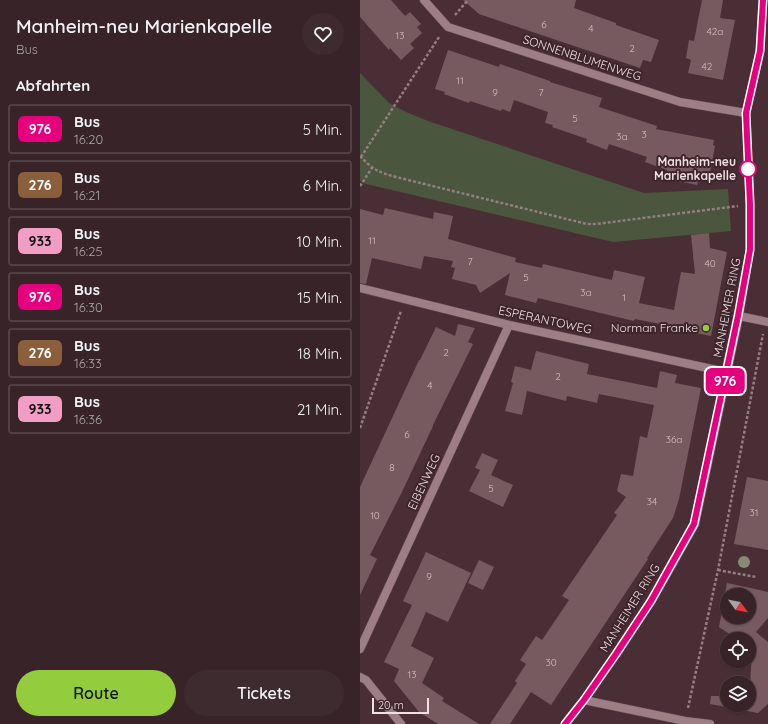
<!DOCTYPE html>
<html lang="de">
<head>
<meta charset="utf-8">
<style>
	:root { --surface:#372328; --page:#3e2b30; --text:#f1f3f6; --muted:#aaa4a8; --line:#514045; --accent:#93cd3d }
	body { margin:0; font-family:Quicksand,sans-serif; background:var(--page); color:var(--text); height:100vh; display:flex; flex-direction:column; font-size:15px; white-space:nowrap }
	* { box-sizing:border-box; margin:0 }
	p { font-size:13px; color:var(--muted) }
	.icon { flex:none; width:22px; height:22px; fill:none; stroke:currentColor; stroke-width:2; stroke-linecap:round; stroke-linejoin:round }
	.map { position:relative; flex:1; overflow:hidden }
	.sheet { display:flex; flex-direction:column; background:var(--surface); width:360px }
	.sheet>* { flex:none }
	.badge { padding:0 8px; border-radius:6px; font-size:14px; line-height:26px }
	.needle { width:26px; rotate:123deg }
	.fabs { position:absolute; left:360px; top:588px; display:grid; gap:8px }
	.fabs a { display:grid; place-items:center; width:36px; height:36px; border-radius:50%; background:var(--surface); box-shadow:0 1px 3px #0004,0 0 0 1px var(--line); font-size:20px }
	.scale { position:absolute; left:12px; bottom:10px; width:57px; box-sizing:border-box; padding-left:4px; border:2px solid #f0e0e3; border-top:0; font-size:11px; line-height:14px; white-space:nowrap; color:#f0e0e3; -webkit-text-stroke:3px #3e252b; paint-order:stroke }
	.map>.badge { position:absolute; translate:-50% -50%; box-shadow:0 0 0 2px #fff }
	h2 { padding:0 16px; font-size:15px; line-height:36px }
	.round { display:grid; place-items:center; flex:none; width:42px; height:42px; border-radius:21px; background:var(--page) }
	.summary { display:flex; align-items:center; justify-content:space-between; height:68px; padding:0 16px }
	h1 { font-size:19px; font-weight:600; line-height:30px }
	.cta { display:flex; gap:8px; margin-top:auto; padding:8px 16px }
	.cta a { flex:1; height:46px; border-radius:24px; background:var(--accent); color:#111; font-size:16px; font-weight:600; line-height:46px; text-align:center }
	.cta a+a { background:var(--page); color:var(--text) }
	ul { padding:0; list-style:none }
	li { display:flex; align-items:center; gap:12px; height:50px; margin:0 8px 6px; padding:0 8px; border:2px solid var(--line); border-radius:4px }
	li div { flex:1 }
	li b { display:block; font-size:15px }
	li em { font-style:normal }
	li .badge { min-width:44px; font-weight:700; text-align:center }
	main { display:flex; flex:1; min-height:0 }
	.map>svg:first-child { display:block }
</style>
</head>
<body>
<main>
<section class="sheet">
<div class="summary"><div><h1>Manheim-neu Marienkapelle</h1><p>Bus</p></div><a class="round"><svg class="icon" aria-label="heart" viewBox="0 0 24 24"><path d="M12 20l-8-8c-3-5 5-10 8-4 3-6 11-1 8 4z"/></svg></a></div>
<h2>Abfahrten</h2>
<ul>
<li><span class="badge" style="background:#e6007e;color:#fff">976</span><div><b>Bus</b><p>16:20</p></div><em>5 Min.</em></li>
<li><span class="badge" style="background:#8b5e3c;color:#fff">276</span><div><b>Bus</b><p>16:21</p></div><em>6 Min.</em></li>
<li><span class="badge" style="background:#f29ec4;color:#111">933</span><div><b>Bus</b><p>16:25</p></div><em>10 Min.</em></li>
<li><span class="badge" style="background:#e6007e;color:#fff">976</span><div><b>Bus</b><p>16:30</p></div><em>15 Min.</em></li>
<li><span class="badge" style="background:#8b5e3c;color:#fff">276</span><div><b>Bus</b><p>16:33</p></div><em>18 Min.</em></li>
<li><span class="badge" style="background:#f29ec4;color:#111">933</span><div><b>Bus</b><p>16:36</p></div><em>21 Min.</em></li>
</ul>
<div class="cta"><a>Route</a><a>Tickets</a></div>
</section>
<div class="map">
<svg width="408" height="724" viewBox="0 0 408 724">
	<rect width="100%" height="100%" fill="#492f35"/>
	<!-- green -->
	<path fill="#4a563d" d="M0,73l29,30 17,9 22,9 216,72 84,-4 3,42 -118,11 -251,-59 -2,-3z"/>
	<!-- building -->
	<path fill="#765a60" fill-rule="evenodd" d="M0,0h31l14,16 5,-4 11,12 -4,3 5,6 -12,11 4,4 -13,12 -11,-12 -1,2 -29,-33z
		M103,0h113l-2,8 42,15v2l43,15 -8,22 -8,-2 -3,8 -161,-54z
		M342,0h21l-3,18 15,2 -12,60 -35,-7 3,-13 -5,-2 3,-18 5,1z
		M88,50l51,17 1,-3 50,17v1l52,16 -3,9 58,19 -1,3 58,11 -1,5 2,1 -5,27h-2l-2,8 -8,-1 -1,5 -24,-5 1,-5 -8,-1 1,-4 -22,-8 2,-5 -38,-13 -2,6 -21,-8 1,-3 -35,-12 1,-2 -8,-2 3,-11 -34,-12 -4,12 -8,-3 -1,2 -31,-10 -1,2 -25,-9 1,-2 -10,-3z
		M25,208l48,11 1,-7 19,4 -5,23 68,19 -1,4 27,6 1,-4 69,16 2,-10 31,7 -6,26 35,7 7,-38 14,2 -4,-39 18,-2 1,15 17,4 -16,84 -40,-8v-2l-36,-7 -1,2 -96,-23 -2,5 -31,-8 5,-22 -30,20 -4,-8 -24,-6 3,-11 -4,-1 2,-6 -29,-5 -3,13 -49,-11 -6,26 -6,-1v-74l23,6z
		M98,324l17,4 -7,14 5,2 -40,81v1l-31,66 -32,63 7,4 -17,36v-108l59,-127h1l16,-33 19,9z
		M176,351l53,13 -2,10 70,14 3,-17 17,4 -2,8 26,5 -22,111 -6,19 -26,40 1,1 -97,146 -20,-13 -21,32h-20l27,-41 -2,-2 11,-17 -6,-4 16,-24 6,4 27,-40 -7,-4 55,-81 -3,-2 12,-16 -9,-6 4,-17 12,2 7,-40 7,2 7,-33 -55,-11 -2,9 -30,-7 -1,5 -39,-10 -5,24 -17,-4 8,-28 -2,-1 4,-16 16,4z
		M122,453l16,7 -7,15 22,10 -10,22 -34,-16 11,-21 -5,-2z
		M387,477l21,4v69l-34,-6z
		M66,552l45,21 -23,49 -22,-10 -15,34 23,12 -12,25 22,15 -2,3 37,23h-41l-19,-12 -25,-31 5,-12 -15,-7 28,-57 -9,-4z
		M119,560l15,7 -11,23 -15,-7z
		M367,583l41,9v26l-12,14 12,10v62l-10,9 -48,-9 1,-8h16v9h22l3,-57 -3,-2v-7h-12l-18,-12zM367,595h22v22h-22z"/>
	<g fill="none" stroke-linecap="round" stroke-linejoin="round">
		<defs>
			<path id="minor" d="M64,0l24,27 232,75 66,11
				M0,288l149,37 217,47
				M379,316l29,6
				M0,649l149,-324
				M0,677l6,3 35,44
				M224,700l101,21 25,3
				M205,724l19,-24 32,-46 35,-53 44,-77 44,-208 11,-66v-46l-4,-91 14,-62 3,-51"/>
		</defs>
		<!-- minor casing -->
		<use href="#minor" stroke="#644f54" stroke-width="9"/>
		<!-- path -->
		<path stroke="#937e82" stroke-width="2.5" stroke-dasharray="3 2" stroke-linecap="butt" d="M95,15l13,-15
			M0,156c13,14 18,16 36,21l191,47h9l142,-18
			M1,157l78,-120
			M0,186l12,-18
			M0,428l41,-117
			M358,570l38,7
			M328,708l30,-138 45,-236"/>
		<!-- minor -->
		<use href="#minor" stroke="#9c7e84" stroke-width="8"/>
	</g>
	<!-- trees -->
	<circle fill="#888b70" cx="384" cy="562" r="6"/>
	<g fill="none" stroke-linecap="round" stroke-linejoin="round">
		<defs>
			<path id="line" d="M205,724l19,-24 32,-46 35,-53 43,-77 44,-208 12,-66v-46l-4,-91 14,-62 3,-51"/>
		</defs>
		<!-- line casing -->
		<use href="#line" stroke="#fff" stroke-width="9"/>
		<!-- line -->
		<use href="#line" stroke="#e6007e" stroke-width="6"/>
	</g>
	<!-- markers -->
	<circle fill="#fff" stroke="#e6007e" stroke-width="2" cx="388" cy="169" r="8"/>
	<circle fill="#93cd3d" stroke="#3e252b" stroke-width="1.5" cx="346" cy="328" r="4"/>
	<g text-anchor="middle" stroke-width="4" stroke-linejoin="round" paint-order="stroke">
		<!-- number labels -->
		<g font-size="10" fill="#d2bec2">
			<text x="184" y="28">6</text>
			<text x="231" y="32">4</text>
			<text x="355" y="35">42a</text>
			<text x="40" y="39">13</text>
			<text x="272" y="52">2</text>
			<text x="347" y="70">42</text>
			<text x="100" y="84">11</text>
			<text x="135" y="96">9</text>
			<text x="181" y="96">7</text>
			<text x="215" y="122">5</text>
			<text x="284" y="138">3</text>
			<text x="262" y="140">3a</text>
			<text x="12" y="244">11</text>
			<text x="110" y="265">7</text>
			<text x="350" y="267">40</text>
			<text x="166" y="281">5</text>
			<text x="226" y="296">3a</text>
			<text x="264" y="301">1</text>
			<text x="86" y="356">2</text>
			<text x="198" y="380">2</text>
			<text x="70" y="389">4</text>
			<text x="47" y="438">6</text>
			<text x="314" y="443">36a</text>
			<text x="32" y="471">8</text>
			<text x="131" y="492">5</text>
			<text x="292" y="505">34</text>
			<text x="394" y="516">31</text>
			<text x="15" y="519">10</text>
			<text x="69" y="580">9</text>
			<text x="191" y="666">30</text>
			<text x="52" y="678">13</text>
		</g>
		<!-- street labels -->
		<g font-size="12" fill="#f0e0e3" stroke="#3e252b">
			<text transform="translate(222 58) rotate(18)" y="4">SONNENBLUMENWEG</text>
			<text transform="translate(367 308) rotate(-79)" y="4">MANHEIMER RING</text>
			<text transform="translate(185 320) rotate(12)" y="4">ESPERANTOWEG</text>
			<text transform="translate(64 482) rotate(-65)" y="4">EIBENWEG</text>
			<text transform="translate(270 608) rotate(-58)" y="4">MANHEIMER RING</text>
		</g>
		<!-- stop labels -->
		<g font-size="12" font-weight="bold" fill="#f0e0e3" stroke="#3e252b" text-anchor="end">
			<text x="376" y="166">Manheim-neu<tspan x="376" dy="14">Marienkapelle</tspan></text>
		</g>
		<!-- poi labels -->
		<g font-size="12" fill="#f0e0e3" stroke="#3e252b" text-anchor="end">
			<text x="338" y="332">Norman Franke</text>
		</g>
	</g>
</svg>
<div class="fabs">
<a><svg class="needle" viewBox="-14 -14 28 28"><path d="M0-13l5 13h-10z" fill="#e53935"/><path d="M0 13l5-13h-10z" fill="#aaa4a8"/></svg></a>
<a><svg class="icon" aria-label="locate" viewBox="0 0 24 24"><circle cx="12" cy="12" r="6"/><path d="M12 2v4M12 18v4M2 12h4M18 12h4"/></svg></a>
<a><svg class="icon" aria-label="layers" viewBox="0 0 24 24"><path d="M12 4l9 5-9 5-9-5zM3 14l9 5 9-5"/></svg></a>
</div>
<div class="scale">20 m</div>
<b class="badge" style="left:365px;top:381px;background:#e6007e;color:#fff">976</b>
</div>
</main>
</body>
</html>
